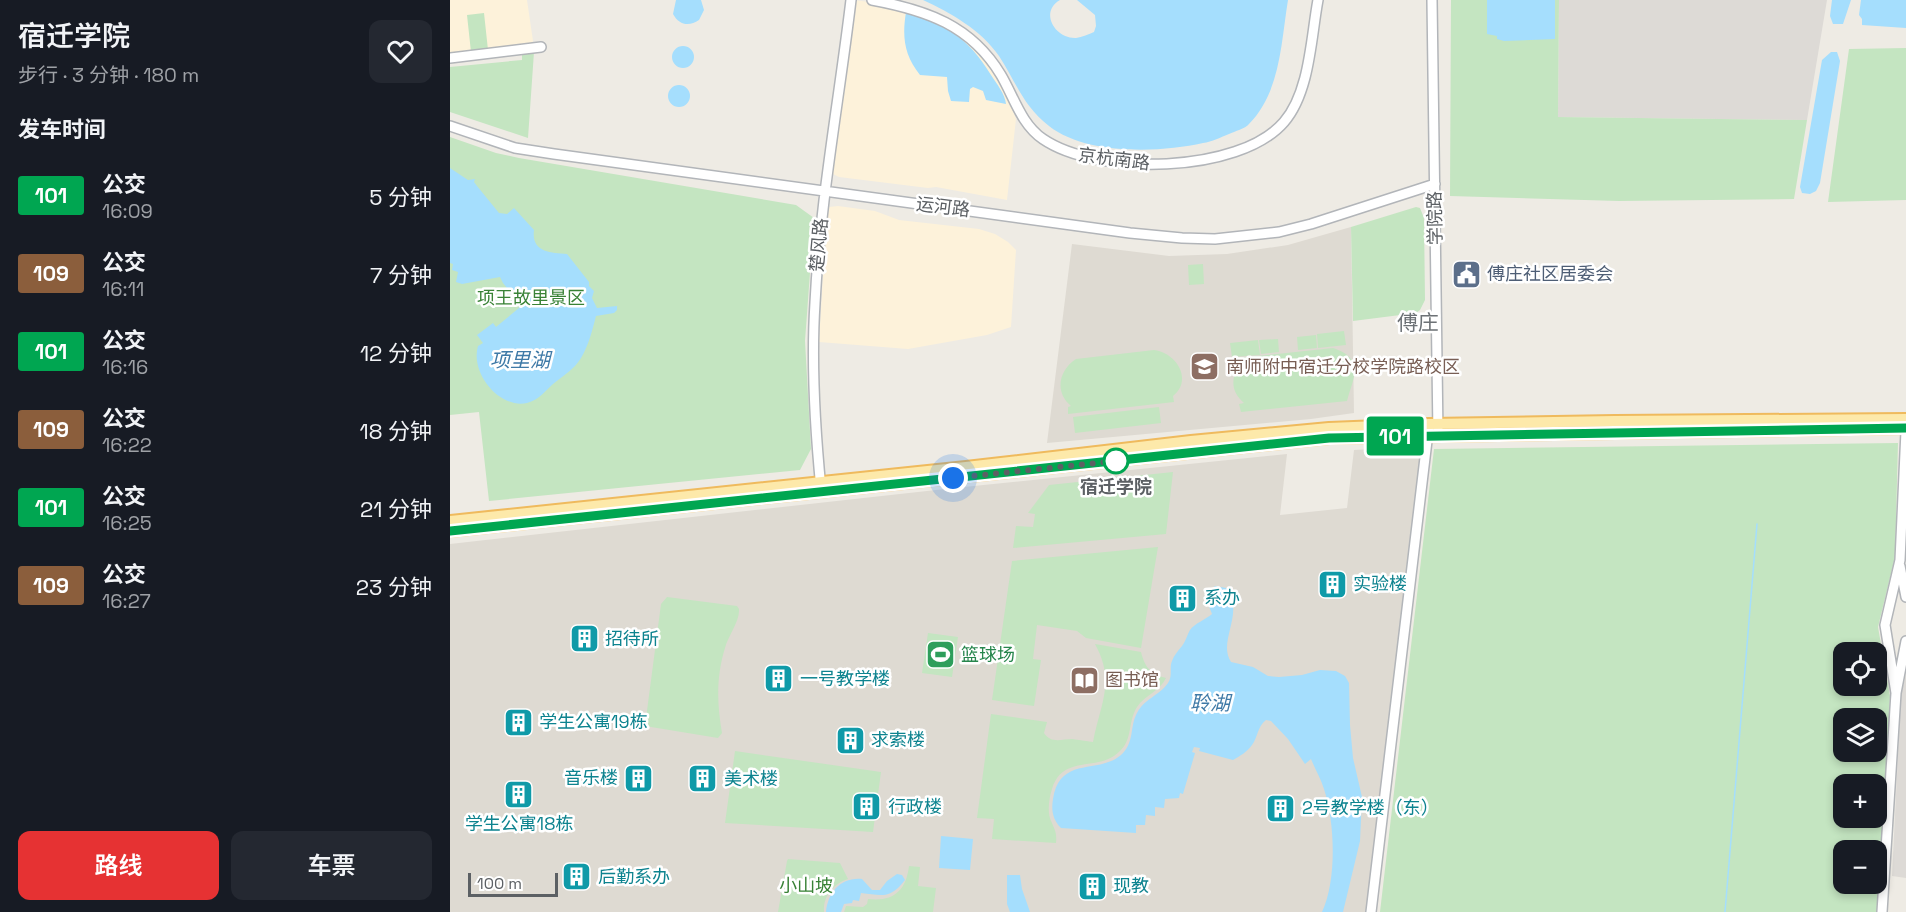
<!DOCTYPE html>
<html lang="zh">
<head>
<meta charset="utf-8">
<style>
	:root { --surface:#171b24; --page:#242831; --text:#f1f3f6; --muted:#9ea1a6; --accent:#e63233 }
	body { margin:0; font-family:"Space Grotesk","Noto Sans SC",sans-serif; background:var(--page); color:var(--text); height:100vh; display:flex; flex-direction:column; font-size:22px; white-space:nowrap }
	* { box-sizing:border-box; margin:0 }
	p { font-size:20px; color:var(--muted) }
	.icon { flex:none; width:33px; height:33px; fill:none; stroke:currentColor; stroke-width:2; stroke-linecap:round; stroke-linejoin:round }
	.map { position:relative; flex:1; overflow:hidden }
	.panel { display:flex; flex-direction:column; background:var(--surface); width:450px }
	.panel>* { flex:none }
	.badge { padding:0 12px; border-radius:4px; font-size:21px; line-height:39px }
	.controls { position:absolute; left:1383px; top:642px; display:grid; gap:12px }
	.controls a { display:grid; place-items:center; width:54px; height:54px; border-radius:12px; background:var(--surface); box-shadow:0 3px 9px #0003; font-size:30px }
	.scale { position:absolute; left:18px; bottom:15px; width:90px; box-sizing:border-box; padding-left:6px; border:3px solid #5c6064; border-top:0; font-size:16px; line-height:21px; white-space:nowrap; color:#5c6064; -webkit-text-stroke:4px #fff; paint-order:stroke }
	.you { position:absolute; width:30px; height:30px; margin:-15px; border:4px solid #fff; border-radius:50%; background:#1a73e8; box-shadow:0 0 0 9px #1a73e833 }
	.map>.badge { position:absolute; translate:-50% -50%; box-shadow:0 0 0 3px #fff }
	h2 { padding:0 18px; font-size:22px; line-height:54px }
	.round { display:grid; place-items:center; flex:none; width:63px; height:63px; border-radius:12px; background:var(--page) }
	.summary { display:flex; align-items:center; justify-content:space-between; height:102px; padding:0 18px }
	h1 { font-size:28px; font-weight:600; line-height:45px }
	.cta { display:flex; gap:12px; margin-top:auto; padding:12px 18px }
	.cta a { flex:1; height:69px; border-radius:12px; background:var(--accent); color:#fff; font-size:24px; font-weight:600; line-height:69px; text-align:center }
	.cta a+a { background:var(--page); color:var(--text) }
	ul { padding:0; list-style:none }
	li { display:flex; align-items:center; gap:18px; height:78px; padding:0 18px }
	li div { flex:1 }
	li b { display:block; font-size:22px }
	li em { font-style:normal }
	li .badge { min-width:66px; font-weight:700; text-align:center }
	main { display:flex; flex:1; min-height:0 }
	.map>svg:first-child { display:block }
</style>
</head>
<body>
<main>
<section class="panel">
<div class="summary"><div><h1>宿迁学院</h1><p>步行 · 3 分钟 · 180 m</p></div><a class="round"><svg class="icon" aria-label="heart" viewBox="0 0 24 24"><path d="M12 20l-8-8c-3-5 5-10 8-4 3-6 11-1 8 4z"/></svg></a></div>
<h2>发车时间</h2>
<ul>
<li><span class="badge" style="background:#00a651;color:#fff">101</span><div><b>公交</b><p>16:09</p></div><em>5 分钟</em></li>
<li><span class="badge" style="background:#8b5e3c;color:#fff">109</span><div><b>公交</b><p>16:11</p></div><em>7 分钟</em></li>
<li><span class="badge" style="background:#00a651;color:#fff">101</span><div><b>公交</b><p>16:16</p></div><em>12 分钟</em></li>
<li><span class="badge" style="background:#8b5e3c;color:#fff">109</span><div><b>公交</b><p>16:22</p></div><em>18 分钟</em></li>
<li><span class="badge" style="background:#00a651;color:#fff">101</span><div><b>公交</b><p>16:25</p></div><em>21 分钟</em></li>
<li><span class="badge" style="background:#8b5e3c;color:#fff">109</span><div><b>公交</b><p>16:27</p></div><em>23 分钟</em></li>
</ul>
<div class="cta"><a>路线</a><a>车票</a></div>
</section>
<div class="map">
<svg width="1456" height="912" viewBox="0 0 1456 912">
	<rect width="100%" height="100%" fill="#eeebe4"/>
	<!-- commercial -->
	<path fill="#fdf2da" d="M0,0h77l6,41 -2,3 -81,10z
		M404,0l44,6 23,7 49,28 15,19 24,41 7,18 -9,81 -71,-13 -8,1 -89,-11 -6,-3 -1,-3z
		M388,206l37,5 24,9 80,9 16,5 13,8 8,8 -5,77 -24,8 -79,14 -89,-7 8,-133 2,-2z"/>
	<!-- industrial -->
	<path fill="#dddad6" d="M1109,0h268l-20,120 -249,-3z
		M1456,674v204l-14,-2 9,-181z"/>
	<!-- education -->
	<path fill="#dedad2" d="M901,227l3,186 -43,6 -264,24 25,-199 97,12 58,-2 61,-9z
		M971,446l-53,466h-918v-368l504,-56 333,-34 -7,61 67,-7 7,-58z"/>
	<!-- green -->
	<path fill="#c4e5c1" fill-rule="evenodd" d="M1001,0h108l-1,117 249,3 -13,79 -175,2 -169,-5z
		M34,13l4,37 -17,2 -4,-37z
		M1456,48v152l-78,2 21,-153z
		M84,52l-6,86 -78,-26v-45l72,-7v-6z
		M0,137l46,16 23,5 277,47 18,13 -9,123 6,108 -11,21 -311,31 -10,-89 -29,3z
		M966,207l4,1 4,10 1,82 -5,10 -4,3 -63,8 -2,-94z
		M753,264l1,20 -15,1 -1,-20z
		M894,331l2,14 -28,3 -1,-14z
		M866,335l1,13 -19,2 -1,-13z
		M828,339l1,13 -18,2 -2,-14z
		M808,340l2,15 -28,2 -2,-14z
		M883,348c33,11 20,30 14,53l-106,11 -2,-8 5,-1c-13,-11 -13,-23 -6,-38l-7,1 -1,-7z
		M704,350c23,3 39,30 19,46l1,6 -106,12v-7l3,-1c-17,-14 -12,-36 5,-47z
		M709,407l2,16 -86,10 -2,-16z
		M1448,443l-3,114 -17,70 12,69 -11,216h-499l54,-463zM1394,652h32v34h-32zM1394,718h32v34h-32zM1394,784h32v34h-32zM1394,850h32v34h-32z
		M723,472l-7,62 -153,14 3,-22 17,1 2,-13 -7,-1 21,-28z
		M708,547l-17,101 -55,-10 -9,-7 -40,-6 -4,34 8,1 -7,46 -42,-6 20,-139z
		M217,597l70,9 2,3c1,12 -11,27 -14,39 -9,29 -8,56 -3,85l-4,5 -73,-12 16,-122z
		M478,633l30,4 -6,40 -30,-4z
		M645,644l46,8c4,16 10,22 25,26 -6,13 -21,17 -29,29 -11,18 -2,35 -23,49 -21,14 -52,0 -62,33 -3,9 -5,24 -1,32 4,9 6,12 5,22l-64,-4 2,-20 -17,-1 14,-104 56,8 -3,11c7,11 18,6 28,6 7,1 14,2 21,3 7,-38 23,-60 2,-98z
		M285,751l146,21 -8,60 -148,-9z
		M338,859l52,4 8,16c-15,5 -25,17 -24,33h-46l9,-51z
		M459,866l11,1 -2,19 18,2 -3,24h-89l2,-6 17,1 4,-3 1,-5c25,3 38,-8 41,-33z"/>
	<!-- water -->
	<path fill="#a5defd" d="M226,0h25l3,10 -5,10c-10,7 -20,5 -26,-6z
		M473,0h137c-21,12 -5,39 16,38 6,-1 13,-4 18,-6l2,-6 -1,-11 -18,-15h211c-7,42 -7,91 -39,124 -4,5 -14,7 -20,10 -8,3 -17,8 -26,9 -44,10 -117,12 -154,-17 -26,-20 -33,-44 -50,-70 -18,-26 -48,-43 -76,-56z
		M1037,0h68v39l-51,2 -7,-2v-3l-10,-2z
		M1382,0h19l-8,24h-10l-3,-8z
		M1411,0h45v28l-44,-3v-6l-3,-4z
		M456,12c42,15 61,24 85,63 6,9 14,19 15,29l-20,-4 -3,-9 -10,-4 -3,2 -1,13 -18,-1 -3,-10 -1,-14 -27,-2c-16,-20 -18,-38 -14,-63z
		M222 57a11 11 0 1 1 22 0a11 11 0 1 1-22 0Z
		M1381,52h6l3,9 -20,122 -4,8 -6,3 -8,-1 -2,-6 22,-127z
		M218 96a11 11 0 1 1 22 0a11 11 0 1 1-22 0Z
		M0,168l18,12 7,-1 -1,3 3,4 22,27 8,1 7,-6 20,22c-3,22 16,23 33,24l22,28v4l5,5 -2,7 5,10 20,-2v4l-3,3 -18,3c-4,16 -10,39 -21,50 -7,7 -15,12 -22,18 -8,7 -14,16 -26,19 -28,6 -57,-30 -49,-57l5,-3 -6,-8 16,-12 3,4 23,-19v-5l-16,-20 -3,-6 -38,7 -6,-2 2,-10 -6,-2 1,-6 -3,-1z
		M765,586l11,2c20,24 -9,53 5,74l22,5 15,9 11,1 23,-2 18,-5 16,1 9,5 4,7 1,42 3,33 9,39 -2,44 -17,71h-21c15,-32 13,-90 2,-123 -3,-10 -9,-20 -13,-30l-6,5 -17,-25 -17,-18 -5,-1c-9,7 -8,17 -14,25 -5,7 -12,11 -19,15l-34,-9 1,-3 -6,-1 -2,5 3,1 -12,41 -3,-1 -1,5 -14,1 -1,9 -9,-1v9l-9,-1 -1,10h-9v8l-75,-5c-8,-8 -10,-17 -8,-29 7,-45 48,-23 70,-46 11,-12 7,-25 13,-38 7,-16 23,-19 32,-32 5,-7 1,-15 4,-22 2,-6 6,-10 10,-15 4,-5 5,-11 8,-16 4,-6 16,-11 22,-16l-4,-10 -1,-8z
		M491,836l32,3 -3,31 -31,-2z
		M447,874l5,1 3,5c-15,20 -24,15 -44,13l-2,8 -6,-1 -1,3 -8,1 -3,8h-15c2,-20 15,-35 36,-33l10,11h8l7,-9z
		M557,875h13l2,14 8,23h-20l-3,-8z"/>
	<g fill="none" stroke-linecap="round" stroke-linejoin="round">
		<!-- stream -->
		<path stroke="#a5defd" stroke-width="1.5" d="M1275,912l32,-388"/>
		<defs>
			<path id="minor" d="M422,0c54,10 99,25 129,75 13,22 20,49 42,64 54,37 196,35 241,-17 26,-30 27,-85 34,-122
				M982,0l6,435
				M0,58l91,-11
				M0,126l65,22 39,6 576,79 52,5 33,1 64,-7 32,-8 124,-40
				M1456,431l-6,129 -15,65 11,68 10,-52
				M371,489c-6,-61 -10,-125 -6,-186 5,-102 24,-202 36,-303
				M1450,566l6,31
				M921,912l58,-488
				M1432,912l14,-219"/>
			<path id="major" d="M0,521l516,-54 225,-26 138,-13 100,-4 186,-3 291,-2
				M0,531l879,-93 577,-10"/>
		</defs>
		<!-- minor casing -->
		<use href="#minor" stroke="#b2b5b9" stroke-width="12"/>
		<!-- major casing -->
		<use href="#major" stroke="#efba5d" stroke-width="14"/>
		<!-- minor -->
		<use href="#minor" stroke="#fff" stroke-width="9"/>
		<!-- major -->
		<use href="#major" stroke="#fde9aa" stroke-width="10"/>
	</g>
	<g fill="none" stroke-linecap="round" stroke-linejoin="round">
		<defs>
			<path id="line" d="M0,531l879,-93 577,-10"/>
		</defs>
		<!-- line casing -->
		<use href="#line" stroke="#fff" stroke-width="14"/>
		<!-- line -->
		<use href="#line" stroke="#00a651" stroke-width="9"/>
		<!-- walk -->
		<path stroke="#5c6064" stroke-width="6" stroke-dasharray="0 10.8" d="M503,478l163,-17"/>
	</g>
	<!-- icons -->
	<defs>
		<symbol id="civic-square" viewBox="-11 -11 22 22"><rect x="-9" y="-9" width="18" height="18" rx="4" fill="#5c6f8a" stroke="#fff"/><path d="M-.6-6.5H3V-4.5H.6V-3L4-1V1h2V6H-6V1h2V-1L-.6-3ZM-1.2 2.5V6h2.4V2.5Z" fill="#fff"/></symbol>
		<symbol id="school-square" viewBox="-11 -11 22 22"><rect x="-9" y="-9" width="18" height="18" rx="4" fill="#8d6e63" stroke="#fff"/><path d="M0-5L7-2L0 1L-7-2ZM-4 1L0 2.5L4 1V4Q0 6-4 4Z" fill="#fff"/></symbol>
		<symbol id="building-square" viewBox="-11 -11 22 22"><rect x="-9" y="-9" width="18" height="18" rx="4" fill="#0f9aa8" stroke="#fff"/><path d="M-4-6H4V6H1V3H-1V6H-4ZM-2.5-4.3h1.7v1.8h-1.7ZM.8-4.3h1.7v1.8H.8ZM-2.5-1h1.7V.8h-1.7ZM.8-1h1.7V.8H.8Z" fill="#fff"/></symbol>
		<symbol id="stadium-square" viewBox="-11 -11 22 22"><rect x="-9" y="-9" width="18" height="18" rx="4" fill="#2e9e5b" stroke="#fff"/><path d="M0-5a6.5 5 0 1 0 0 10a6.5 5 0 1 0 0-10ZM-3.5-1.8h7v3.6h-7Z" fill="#fff"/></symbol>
		<symbol id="library-square" viewBox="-11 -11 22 22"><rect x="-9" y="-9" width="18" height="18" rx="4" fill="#8d6e63" stroke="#fff"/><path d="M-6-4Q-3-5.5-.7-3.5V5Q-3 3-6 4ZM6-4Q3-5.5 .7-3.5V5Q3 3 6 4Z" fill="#fff"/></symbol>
	</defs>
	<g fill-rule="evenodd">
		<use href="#civic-square" x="1000" y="258" width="33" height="33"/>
		<use href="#school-square" x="738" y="350" width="33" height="33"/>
		<use href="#building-square" x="866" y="568" width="33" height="33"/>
		<use href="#building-square" x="716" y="582" width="33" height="33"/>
		<use href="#building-square" x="118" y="622" width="33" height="33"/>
		<use href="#stadium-square" x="474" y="638" width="33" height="33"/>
		<use href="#building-square" x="312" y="662" width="33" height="33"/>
		<use href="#library-square" x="618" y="664" width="33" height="33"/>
		<use href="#building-square" x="52" y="706" width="33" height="33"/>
		<use href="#building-square" x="384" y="724" width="33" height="33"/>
		<use href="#building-square" x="172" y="762" width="33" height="33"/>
		<use href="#building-square" x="236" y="762" width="33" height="33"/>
		<use href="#building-square" x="52" y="778" width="33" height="33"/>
		<use href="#building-square" x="400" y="790" width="33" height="33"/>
		<use href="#building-square" x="814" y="792" width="33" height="33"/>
		<use href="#building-square" x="110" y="860" width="33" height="33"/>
		<use href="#building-square" x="626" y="870" width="33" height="33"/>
	</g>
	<!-- markers -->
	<circle fill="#fff" stroke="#00a651" stroke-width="3" cx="666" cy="461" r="12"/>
	<g text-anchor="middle" stroke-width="5" stroke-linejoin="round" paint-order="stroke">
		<!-- street labels -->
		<g font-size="18" fill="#5c6064" stroke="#fff">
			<text transform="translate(664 159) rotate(7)" y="6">京杭南路</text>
			<text transform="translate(493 207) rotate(7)" y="6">运河路</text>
			<text transform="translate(985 218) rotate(-91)" y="6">学院路</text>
			<text transform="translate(369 245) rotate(-85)" y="6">楚风路</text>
		</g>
		<!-- service labels -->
		<g font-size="18" fill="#4e5e75" stroke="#fff" text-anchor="start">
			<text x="1037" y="280">傅庄社区居委会</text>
		</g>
		<!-- park labels -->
		<g font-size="18" fill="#398236" stroke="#fff">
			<text x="81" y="304">项王故里景区</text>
			<text x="356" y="892">小山坡</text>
		</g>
		<!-- education labels -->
		<g font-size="18" fill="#785e54" stroke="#fff" text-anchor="start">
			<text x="776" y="373">南师附中宿迁分校学院路校区</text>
			<text x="655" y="686">图书馆</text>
		</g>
		<!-- stop labels -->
		<g font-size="18" font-weight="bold" fill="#5c6064" stroke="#fff">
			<text x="666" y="493">宿迁学院</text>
		</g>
		<!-- culture labels -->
		<g font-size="18" fill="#0d838f" stroke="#fff" text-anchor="start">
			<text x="903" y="590">实验楼</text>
			<text x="754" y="604">系办</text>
			<text x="155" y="645">招待所</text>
			<text x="350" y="685">一号教学楼</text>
			<text x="89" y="728">学生公寓19栋</text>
			<text x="421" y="746">求索楼</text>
			<text x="168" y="784" text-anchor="end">音乐楼</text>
			<text x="274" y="785">美术楼</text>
			<text x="438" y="813">行政楼</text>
			<text x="852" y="814">2号教学楼（东）</text>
			<text x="69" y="830" text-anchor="middle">学生公寓18栋</text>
			<text x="148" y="883">后勤系办</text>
			<text x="663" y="892">现教</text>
		</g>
		<!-- leisure labels -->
		<g font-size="18" fill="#27864d" stroke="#fff" text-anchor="start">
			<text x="511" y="661">篮球场</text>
		</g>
		<!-- water labels -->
		<g font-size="20" font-style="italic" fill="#3f7aa7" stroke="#fff">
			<text x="70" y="367">项里湖</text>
			<text x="760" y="710">聆湖</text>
		</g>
		<!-- quarter labels -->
		<g font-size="21" fill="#6d7276" stroke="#fff">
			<text x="968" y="330">傅庄</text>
		</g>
	</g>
</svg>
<div class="controls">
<a><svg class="icon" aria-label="locate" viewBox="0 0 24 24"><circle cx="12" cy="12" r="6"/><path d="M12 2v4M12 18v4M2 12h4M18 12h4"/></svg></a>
<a><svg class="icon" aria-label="layers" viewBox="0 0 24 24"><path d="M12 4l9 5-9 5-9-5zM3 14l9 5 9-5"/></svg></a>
<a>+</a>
<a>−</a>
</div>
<div class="scale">100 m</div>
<div class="you" style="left:503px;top:478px"></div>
<b class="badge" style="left:945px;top:436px;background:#00a651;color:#fff">101</b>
</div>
</main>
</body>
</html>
